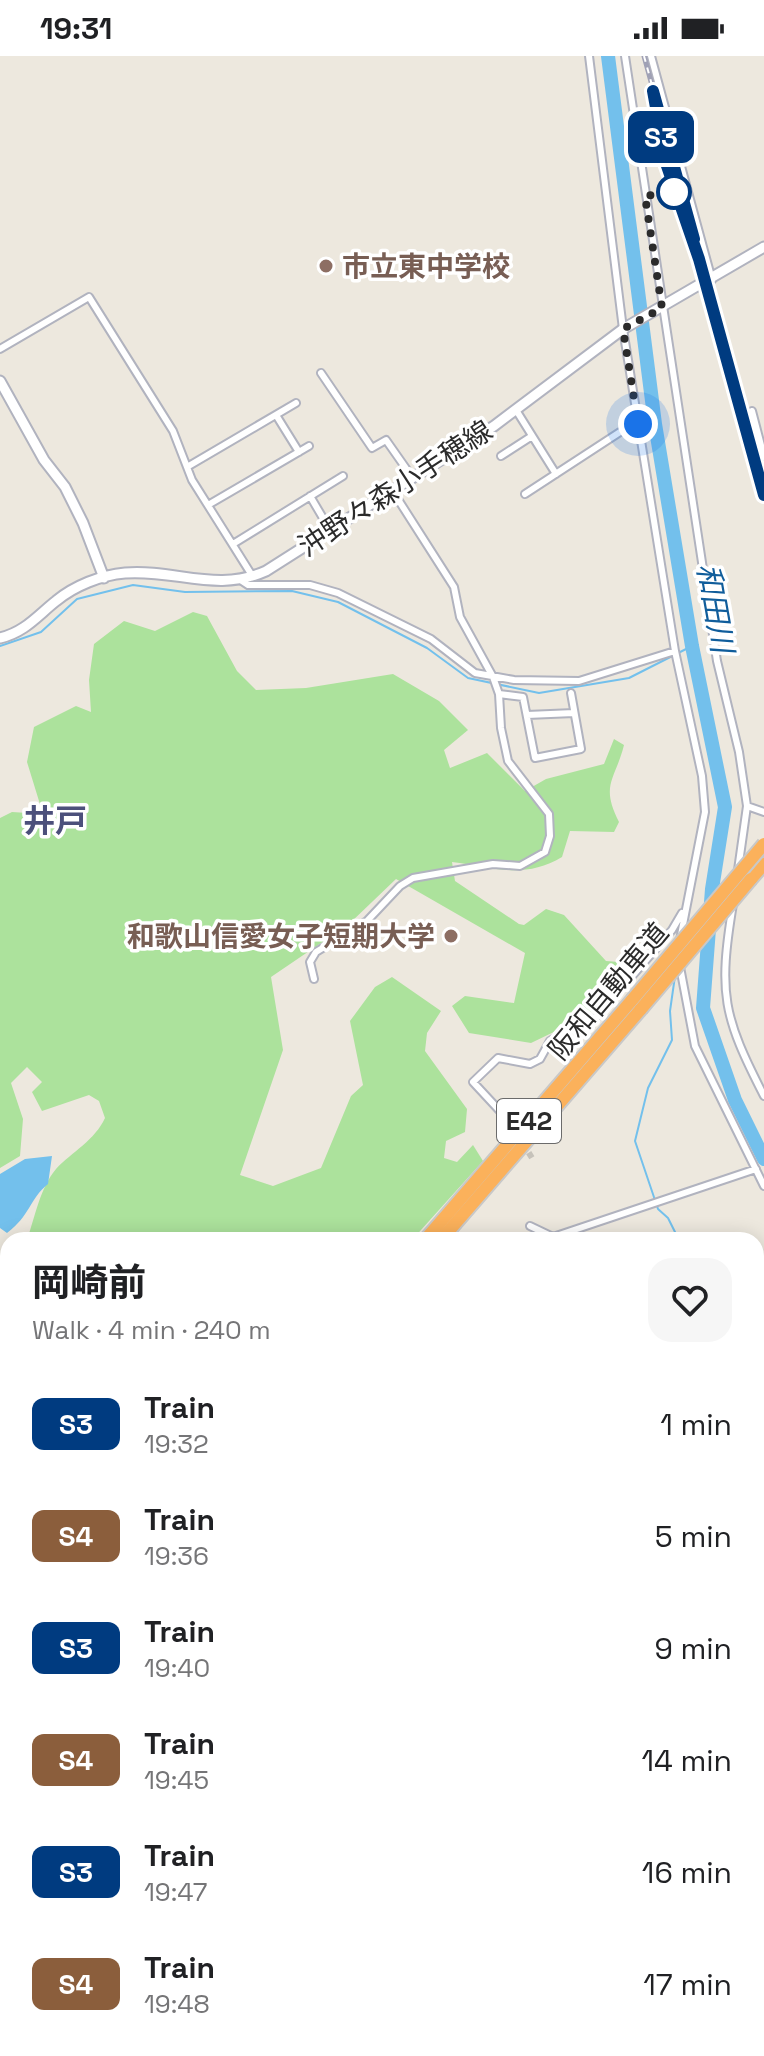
<!DOCTYPE html>
<html lang="en">
<head>
<meta charset="utf-8">
<style>
	:root { --surface:#fff; --page:#f6f6f6; --text:#202124; --muted:#757577 }
	body { margin:0; font-family:"Space Grotesk","Noto Sans JP",sans-serif; background:var(--page); color:var(--text); height:100vh; display:flex; flex-direction:column; font-size:30px; white-space:nowrap }
	* { box-sizing:border-box; margin:0 }
	p { font-size:26px; color:var(--muted) }
	.icon { flex:none; width:44px; height:44px; fill:none; stroke:currentColor; stroke-width:2; stroke-linecap:round; stroke-linejoin:round }
	.map { position:relative; flex:1; overflow:hidden }
	.side { position:absolute; left:0px; top:1176px; width:764px; height:824px; display:flex; flex-direction:column; background:var(--surface); border-radius:24px 24px 0 0; box-shadow:0 4px 20px #0003 }
	.side>* { flex:none }
	.badge { padding:0 16px; border-radius:12px; font-size:28px; line-height:52px }
	.you { position:absolute; width:40px; height:40px; margin:-20px; border:6px solid #fff; border-radius:50%; background:#1a73e8; box-shadow:0 0 0 12px #1a73e833 }
	.map>.badge { position:absolute; translate:-50% -50%; box-shadow:0 0 0 4px #fff }
	.round { display:grid; place-items:center; flex:none; width:84px; height:84px; border-radius:24px; background:var(--page) }
	.summary { display:flex; align-items:center; justify-content:space-between; height:136px; padding:0 32px }
	h1 { font-size:38px; font-weight:700; line-height:60px }
	ul { padding:0; list-style:none }
	li { display:flex; align-items:center; gap:24px; height:112px; padding:0 32px }
	li div { flex:1 }
	li b { display:block; font-size:30px }
	li em { font-style:normal }
	li .badge { min-width:88px; font-weight:700; text-align:center }
	.status { display:flex; justify-content:space-between; align-items:center; height:56px; padding:0 40px; background:var(--surface); direction:ltr }
	.status svg { height:22px; fill:currentColor }
	.map>svg:first-child { display:block }
</style>
</head>
<body>
<div class="status"><b>19:31</b><svg viewBox="0 0 49 12"><path d="M0 12V9h3v3zM5 12V6h3v6zM10 12V3h3v9zM15 12V0h3v12zM26 1h20v11H26zM47 4h2v5h-2z"/></svg></div>
<div class="map">
<svg width="764" height="2000" viewBox="0 0 764 2000">
	<rect width="100%" height="100%" fill="#ede8de"/>
	<!-- green -->
	<path fill="#ace29c" d="M193,556l14,4 30,55 19,19 50,-2 87,-14 46,27 29,29 -24,20 6,18 37,-15 38,38 21,-12 58,-15 10,-25 10,6c-9,36 -24,39 -5,77l-5,10 -44,-1 -8,26c-38,23 -70,10 -110,5l3,19 64,43 5,1 22,-16 18,6 42,46 26,2 -45,53 -56,27 -62,-10 -17,-27 13,-10 49,7 11,-50 -129,-74 -47,45 -78,53 12,73 -43,125 33,11 48,-18 30,-72 12,-11 -13,-64 25,-34 17,-10 49,34 -14,22 -2,18 42,58 -2,23 -19,9 -2,17 13,4 16,-17 10,16 -71,79h-385c8,-23 13,-52 29,-71 16,-17 39,-29 49,-51l-6,-17 -10,-6 -47,16 -10,-19 10,-10 -15,-15 -16,16 12,36 -3,37 -20,12v-350l12,-6 31,2 -16,-52 7,-35 42,-21 15,6 -2,-32 5,-36 30,-23 31,10z
		M8,1202v118l-8,3v-93z
		M8,1848v144h127l-5,3 18,5h-148v-151z
		M251,1992h402l-3,8h-403z"/>
	<!-- water -->
	<path fill="#73c0ec" d="M52,1100l-4,28c-18,14 -18,32 -41,49l-7,-5v-54l25,-15z"/>
	<g fill="none" stroke-linecap="round" stroke-linejoin="round">
		<!-- stream -->
		<path stroke="#73c0ec" stroke-width="2" d="M0,590l41,-14 36,-33 56,-14 52,7 107,-1 46,11 89,46 41,30 71,15 90,-15 63,-32
			M675,920l-5,35 2,29 -24,48 -13,53 23,68 10,9 11,22
			M756,1344l8,16
			M756,1409l8,-1
			M0,1551l8,-6
			M0,1555l8,53
			M1,1657l7,6"/>
		<!-- river -->
		<path stroke="#73c0ec" stroke-width="14" d="M608,0l47,368 37,222 33,161 -13,82 -9,119 32,92 29,59"/>
		<!-- street-tunnel -->
		<path stroke="#c6c2ba" stroke-width="6" stroke-dasharray="6 3" stroke-linecap="butt" d="M524,1089l8,13"/>
		<defs>
			<path id="street" d="M589,0l34,273 52,322 27,125 3,36 -25,128
				M625,0l92,605 22,91 8,54 -9,64
				M651,0l61,224
				M0,293l89,-52 84,134 19,49 61,97
				M321,317l51,75 14,-8 26,37
				M516,354l40,64
				M752,355l12,46
				M276,359l23,37
				M501,400l31,-20
				M187,411l109,-64
				M525,438l95,-62
				M310,440l20,34
				M208,449l101,-59
				M233,488l110,-68
				M242,525l6,4h62l28,8 93,46 44,34 39,7 65,1 96,-30
				M499,638l24,3 12,61 46,-9 -10,-56
				M527,659l47,-2
				M747,750l17,6
				M733,848c-15,90 -10,112 31,192
				M680,911l15,79 69,140
				M314,923l-4,-17 6,-10 51,-31 33,-35 13,-8 80,-14 27,2 25,-14 5,-16 -1,-22 -41,-53 -7,-33 -2,-34 -6,-17 -33,-60 -6,-30 -62,-97
				M512,1068l-39,-42 25,-24 32,6 10,-5 10,-18 21,-13 21,-6 80,-92 10,-17
				M530,1170l23,11 203,-68
				M756,1271l8,-2
				M0,1360l8,-5
				M0,1418l8,5
				M756,1495l8,29
				M756,1699l8,16"/>
			<path id="secondary" d="M0,325l44,79 21,27 18,36 21,55
				M0,582c25,-6 37,-22 56,-37 18,-15 45,-26 69,-28 51,-4 92,20 141,-2l228,-145 129,-97 141,-82
				M756,1462l8,-2"/>
			<path id="highway" d="M751,823l13,-15
				M425,1184l207,-240
				M441,1184l200,-231
				M0,1636l8,-8
				M0,1651l8,-8"/>
		</defs>
		<!-- street casing -->
		<use href="#street" stroke="#b1b3bf" stroke-width="10"/>
		<!-- secondary casing -->
		<use href="#secondary" stroke="#b1b3bf" stroke-width="13"/>
		<!-- highway casing -->
		<use href="#highway" stroke="#c8c8c8" stroke-width="16"/>
		<!-- street -->
		<use href="#street" stroke="#fff" stroke-width="6"/>
		<!-- secondary -->
		<use href="#secondary" stroke="#fff" stroke-width="9"/>
		<!-- highway -->
		<use href="#highway" stroke="#fbb15b" stroke-width="12"/>
		<defs>
			<path id="rail" d="M644,0l120,438"/>
		</defs>
		<!-- rail casing -->
		<use href="#rail" stroke="#a0a1b5" stroke-width="5"/>
		<!-- rail -->
		<use href="#rail" stroke="#fff" stroke-width="2" stroke-dasharray="6" stroke-linecap="butt"/>
		<defs>
			<path id="highway-bridge" d="M632,944l132,-156
				M641,953l110,-130"/>
		</defs>
		<!-- highway-bridge casing -->
		<use href="#highway-bridge" stroke="#c8c8c8" stroke-width="16" stroke-linecap="butt"/>
		<!-- highway-bridge -->
		<use href="#highway-bridge" stroke="#fbb15b" stroke-width="12"/>
	</g>
	<g fill="none" stroke-linecap="round" stroke-linejoin="round">
		<defs>
			<path id="line" d="M694,183l-41,-148 13,72 33,96 65,236"/>
		</defs>
		<!-- line casing -->
		<use href="#line" stroke="#fff" stroke-width="18"/>
		<!-- line -->
		<use href="#line" stroke="#003b80" stroke-width="12"/>
		<!-- walk -->
		<path stroke="#2b2b2b" stroke-width="8" stroke-dasharray="0 14.4" d="M638,368l-15,-95 39,-21 -17,-112 29,-4"/>
	</g>
	<!-- markers -->
	<circle fill="#fff" stroke="#003b80" stroke-width="4" cx="674" cy="136" r="16"/>
	<g fill="#8d6e63" stroke="#fff" stroke-width="3">
		<circle cx="326" cy="210" r="8"/>
		<circle cx="451" cy="880" r="8"/>
	</g>
	<g text-anchor="middle" stroke-width="7" stroke-linejoin="round" paint-order="stroke">
		<!-- shield labels -->
		<rect fill="#fff" stroke="#6b6b6b" stroke-width="2" x="497" y="1043" width="64" height="44" rx="6"/>
		<g font-size="26" font-weight="bold" fill="#2b2b2b">
			<text x="529" y="1074">E42</text>
		</g>
		<!-- education labels -->
		<g font-size="28" font-weight="bold" fill="#785e54" stroke="#fff" text-anchor="start">
			<text x="342" y="220">市立東中学校</text>
			<text x="435" y="890" text-anchor="end">和歌山信愛女子短期大学</text>
		</g>
		<!-- street labels -->
		<g font-size="28" fill="#2b2b2b" stroke="#fff">
			<text transform="translate(395 432) rotate(-33)" y="10">沖野々森小手穂線</text>
			<text transform="translate(608 935) rotate(-50)" y="10">阪和自動車道</text>
		</g>
		<!-- water labels -->
		<g font-size="30" font-style="italic" fill="#105d9b" stroke="#fff">
			<text transform="translate(715 552) rotate(80)" y="10">和田川</text>
		</g>
		<!-- quarter labels -->
		<g font-size="32" font-weight="bold" fill="#4c507b" stroke="#fff">
			<text x="55" y="776">井戸</text>
		</g>
	</g>
</svg>
<div class="you" style="left:638px;top:368px"></div>
<b class="badge" style="left:661px;top:81px;background:#003b80;color:#fff">S3</b>
<section class="side">
<div class="summary"><div><h1>岡崎前</h1><p>Walk · 4 min · 240 m</p></div><a class="round"><svg class="icon" aria-label="heart" viewBox="0 0 24 24"><path d="M12 20l-8-8c-3-5 5-10 8-4 3-6 11-1 8 4z"/></svg></a></div>
<ul>
<li><span class="badge" style="background:#003b80;color:#fff">S3</span><div><b>Train</b><p>19:32</p></div><em>1 min</em></li>
<li><span class="badge" style="background:#8b5e3c;color:#fff">S4</span><div><b>Train</b><p>19:36</p></div><em>5 min</em></li>
<li><span class="badge" style="background:#003b80;color:#fff">S3</span><div><b>Train</b><p>19:40</p></div><em>9 min</em></li>
<li><span class="badge" style="background:#8b5e3c;color:#fff">S4</span><div><b>Train</b><p>19:45</p></div><em>14 min</em></li>
<li><span class="badge" style="background:#003b80;color:#fff">S3</span><div><b>Train</b><p>19:47</p></div><em>16 min</em></li>
<li><span class="badge" style="background:#8b5e3c;color:#fff">S4</span><div><b>Train</b><p>19:48</p></div><em>17 min</em></li>
</ul>
</section>
</div>
</body>
</html>
